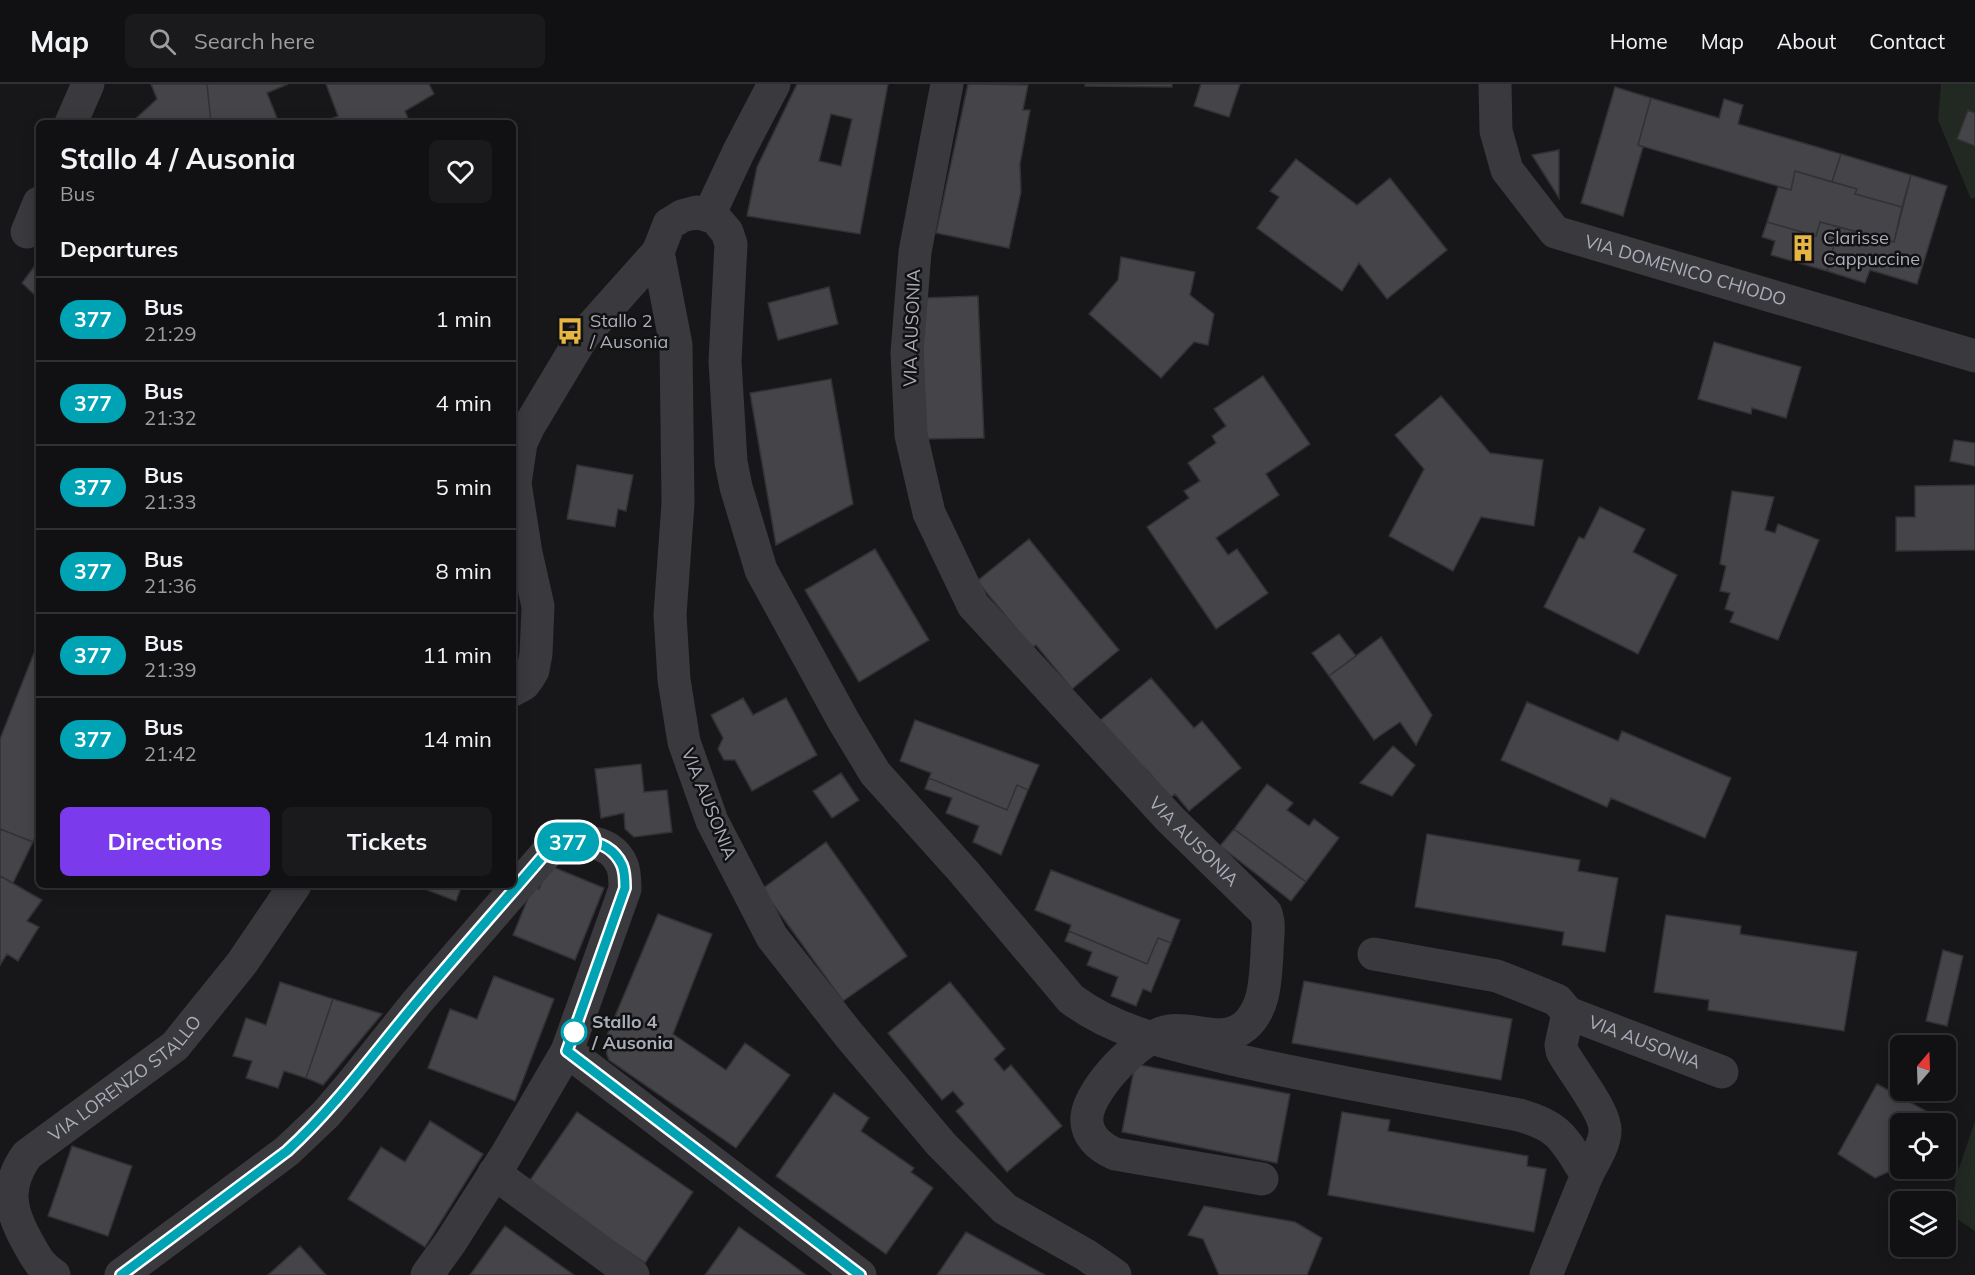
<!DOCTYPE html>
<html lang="en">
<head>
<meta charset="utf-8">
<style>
	:root { --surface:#111113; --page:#1a1a1c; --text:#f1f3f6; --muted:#9c9da0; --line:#303133; --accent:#7c3aed }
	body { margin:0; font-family:Mulish,sans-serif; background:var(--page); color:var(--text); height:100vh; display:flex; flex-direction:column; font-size:22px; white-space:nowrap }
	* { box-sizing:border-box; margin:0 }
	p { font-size:20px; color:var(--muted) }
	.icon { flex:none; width:33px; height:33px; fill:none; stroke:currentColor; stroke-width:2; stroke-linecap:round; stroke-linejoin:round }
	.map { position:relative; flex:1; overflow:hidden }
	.drawer { position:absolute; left:36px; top:36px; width:480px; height:768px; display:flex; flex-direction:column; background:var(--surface); border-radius:9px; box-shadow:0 3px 15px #0003,0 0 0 2px var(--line) }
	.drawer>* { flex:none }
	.badge { padding:0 12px; border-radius:20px; font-size:21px; line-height:39px }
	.needle { width:39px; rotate:19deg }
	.fabs { position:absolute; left:1890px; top:951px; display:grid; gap:12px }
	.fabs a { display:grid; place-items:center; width:66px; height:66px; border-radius:9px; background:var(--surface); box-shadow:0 3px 15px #0003,0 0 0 2px var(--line); font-size:30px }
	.map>.badge { position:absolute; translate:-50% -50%; box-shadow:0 0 0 3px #fff }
	h2 { padding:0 24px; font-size:22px; line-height:54px }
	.round { display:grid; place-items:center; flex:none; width:63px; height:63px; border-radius:9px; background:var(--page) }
	.overview { display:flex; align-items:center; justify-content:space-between; height:102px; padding:0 24px }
	h1 { font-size:28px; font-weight:700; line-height:45px }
	.primary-button { display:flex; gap:12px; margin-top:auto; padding:12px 24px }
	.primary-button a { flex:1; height:69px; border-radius:9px; background:var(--accent); color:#fff; font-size:24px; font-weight:700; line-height:69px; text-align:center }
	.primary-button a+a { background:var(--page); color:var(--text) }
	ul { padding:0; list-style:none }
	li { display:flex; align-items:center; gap:18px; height:84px; padding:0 24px; border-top:2px solid var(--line) }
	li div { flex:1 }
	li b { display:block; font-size:22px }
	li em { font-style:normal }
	li .badge { min-width:66px; font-weight:700; text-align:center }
	header { display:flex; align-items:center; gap:36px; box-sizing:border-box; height:84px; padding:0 30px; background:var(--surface); border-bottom:2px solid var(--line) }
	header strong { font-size:28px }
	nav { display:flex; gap:33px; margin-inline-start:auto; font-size:21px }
	.search { width:420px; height:54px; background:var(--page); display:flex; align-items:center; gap:15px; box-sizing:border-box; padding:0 21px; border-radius:9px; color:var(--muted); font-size:22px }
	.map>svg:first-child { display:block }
</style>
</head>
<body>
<header>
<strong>Map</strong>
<div class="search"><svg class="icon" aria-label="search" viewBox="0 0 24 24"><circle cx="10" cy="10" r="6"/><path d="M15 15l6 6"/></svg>Search here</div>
<nav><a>Home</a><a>Map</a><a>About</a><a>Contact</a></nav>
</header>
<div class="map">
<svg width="1975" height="1191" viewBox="0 0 1975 1191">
	<rect width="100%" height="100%" fill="#171719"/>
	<!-- green -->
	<path fill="#222923" d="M1941,0h34v114l-4,1 -33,-79z
		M1975,1037v110l-24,-16 5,-38z"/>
	<!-- building -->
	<path fill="#444449" stroke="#323135" stroke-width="1.5" fill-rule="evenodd" d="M151,0h56l4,39h-80l26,-24z
		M207,0h81l-21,9 12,30h-68z
		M326,0h103l5,10 -29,17 5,12h-89l17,-7z
		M797,0h91l-28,150 -113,-18 10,-49zM831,30l21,5 -11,47 -22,-5z
		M968,0l60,1 -5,25h7l-10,54 1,28 -12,56 -73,-15z
		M1085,0h87v3l-87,-1z
		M1201,0h39l-11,33 -35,-11z
		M1615,3l36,11 -13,47 5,2 -20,69 -42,-13z
		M1651,14l68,20 5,-19 19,6 -5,19 103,30 -9,28 -37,-11 -4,19 -153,-45z
		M1968,26l7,3v33l-18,-7z
		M1559,66v48l-27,-43z
		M1841,70l70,21 -9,32 -47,-13 2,-5 -25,-7z
		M1296,75l61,46 33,-27 57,72 -60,49 -28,-36 -17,28 -85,-63 22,-31 -9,-6z
		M1795,87l62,18 -2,5 47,13 -8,35 -74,-20 -4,14 -49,-14 11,-35 13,3z
		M1911,91l36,11 -30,98 -47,-14 -5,13 -38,-12 12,-44 55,15z
		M1767,138l49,14 4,-14 19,5 -12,44 -56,-16 4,-14 -13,-4z
		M1121,173l74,15 -5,23 24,19 -6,31 -14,-3 -33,36 -72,-64 29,-34z
		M39,176v39l-17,-16z
		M829,203l9,37 -60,16 -10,-37z
		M978,212l6,142 -58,1 -5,-141z
		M1714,258l87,25 -15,51 -34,-10 -1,6 -53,-15z
		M1263,292l47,68 -44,30 13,21 -63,43 12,17 9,-6 31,44 -52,36 -69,-102 42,-29 -5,-7 16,-10 -12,-18 28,-20 -4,-7 14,-10 -12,-17z
		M831,295l22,125 -77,41 -26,-152z
		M1441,312l49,57 53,7 -9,66 -53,-9 -28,54 -64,-35 35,-67 -29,-34z
		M1954,356l21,3v23l-25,-5z
		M577,381l56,10 -7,36 -8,-2 -3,18 -48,-8z
		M1975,401v65l-79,1v-34h19v-31z
		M1732,407l42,6 -9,33 10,3 3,-9 41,16 -41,100 -48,-18 4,-10 -9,-3 5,-16 -10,-2 6,-25 -6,-2z
		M1600,423l45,22 -12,23 44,23 -39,79 -94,-47 35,-70 5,2z
		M1029,455l90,111 -47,39 -36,-44 -4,3 -55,-67z
		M875,465l54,91 -70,42 -54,-92z
		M1339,550l17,22 -27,20 -17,-23z
		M1381,553l51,78 -16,30 -16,-23 -26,18 -45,-64z
		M34,569l5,2v171l-6,16 -33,-13v-90z
		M1151,594l43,50 8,-7 39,47 -52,43 -14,-17 -5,4 -23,-28 -6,4 -43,-52z
		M743,614l10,17 33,-17 31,57 -65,36 -17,-31h-11l-6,-11 5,-11 -12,-23z
		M1527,618l91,39 4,-10 109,47 -26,60 -94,-40 -4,9 -106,-47z
		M915,636l124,45 -11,25 -11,-5 -10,25 -78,-32 2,-5 -31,-12z
		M1393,662l22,19 -23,31 -32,-13z
		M641,680l3,28 23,-2 5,42 -38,5 -9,-8 -1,-16 -23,5 -6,-49z
		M841,689l18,27 -27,18 -19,-27z
		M929,694l78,32 10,-25 11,5 -27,65 -28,-13 6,-16 -33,-13 6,-15 -27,-9z
		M1267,700l26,19 -6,7 22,16 5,-7 25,19 -33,44 -72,-53z
		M0,745l33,13 -20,41 -13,-7z
		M1234,745l72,53 -15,19 -71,-55z
		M1427,750l153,26 -2,11 40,7 -13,74 -43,-7 2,-13 -149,-25z
		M826,758l81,114 -64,45 -81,-112z
		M548,781l56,23 -29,72 -62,-25 20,-49 6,3z
		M1051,786l129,50 -9,23 -13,-5 -11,26 -78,-33 2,-6 -36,-15z
		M0,792l42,24 -15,21 12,6 -21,34 -11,-7 -7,11z
		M414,801h48l-6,16z
		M658,830l54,20 -39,100 53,36 19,-27 45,32 -54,73 -127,-88 -2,-5 -2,-15z
		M1666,831l75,11 -1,8 117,18 -13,79 -136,-21 1,-10 -55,-8z
		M1069,847l78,33 11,-26 13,5 -20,49 -8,-3 -7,17 -25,-10 7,-19 -31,-12 5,-13 -27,-11z
		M1943,866l20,6 -16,70 -21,-5z
		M494,892l60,23 -39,102 -87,-33 22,-59 27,10z
		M1304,897l208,38 -11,61 -209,-37z
		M280,898l53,17 -27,79 -22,-7 -6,17 -32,-10 6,-17 -19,-5 13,-38 20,7z
		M950,898l55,67 -11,10 10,12 7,-6 51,61 -55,46 -51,-61 8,-7 -11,-13 -11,9 -54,-67z
		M333,915l49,15 -59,71 -17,-7z
		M1135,980l155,30 -13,69 -155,-31z
		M1877,1000l49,27 -6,13h-20v34l-5,11 -20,9 -37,-24z
		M834,1009l35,25 -8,13 53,37 -3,4 22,16 -47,66 -110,-78z
		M577,1028l116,80 -48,71 -117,-80z
		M1342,1028l48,8 -2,11 140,25 -1,10 19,3 -12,63 -206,-37z
		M430,1037l53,33 -58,93 -77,-48 33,-52 24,15z
		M72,1062l60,20 -24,70 -60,-20z
		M1204,1122l91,16 27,16 -15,37h-88l-16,-36 -15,-4z
		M505,1142l69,49h-104z
		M739,1143l47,33 20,15h-101z
		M966,1148l79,43h-108z
		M300,1162l26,29h-58z"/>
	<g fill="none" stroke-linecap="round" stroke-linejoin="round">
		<!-- minor -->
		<g stroke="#39393e" stroke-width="33">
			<path id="s1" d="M947,0l-32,168 -8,101 4,82 18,78 44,92 197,214 96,94 2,9c1,11 -1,21 -1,32 -2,25 -1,53 -22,72 -22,19 -51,1 -76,5 -28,4 -79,57 -82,85 -2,19 12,31 28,38l147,25"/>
			<path id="s2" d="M1495,0l1,47 11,39 48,62 420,124"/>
			<path d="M71,39l17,-39"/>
			<path d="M709,131l30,-64 35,-67"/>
			<path d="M27,148l12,-29"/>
			<path d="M513,606l11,-6 5,-7 4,-7 3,-16 2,-48 -12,-53 -11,-70 6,-40 8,-17 54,-90 75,-84"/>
			<path d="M1374,870l123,22 60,24 11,13 -7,32 1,6c10,20 45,61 43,81 -1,15 -12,30 -18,43"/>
			<path id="s3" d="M1568,929l154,59"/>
			<path d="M567,967l293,224"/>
			<path d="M494,1089l139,102"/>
			<path id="s4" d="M54,1191c-14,-9 -18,-18 -26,-32 -18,-32 -24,-56 -1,-88l148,-109 67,-83 53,-78"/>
			<path d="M121,1191l166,-124 39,-37 24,-28 67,-84 133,-153c22,-12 60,-12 72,16 3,7 3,16 3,24l-58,162 -62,106 -55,86 -23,32"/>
			<path d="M1115,1191l-29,-20 -81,-46 -64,-65 -92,-109 -77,-98 -60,-116 -28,-79 -10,-62 -4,-65 8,-112 -2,-158 -18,-93 11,-28 13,-8 15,-4 18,6 12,14 4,12 -6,117 6,101 5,25 25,83 82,150 32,53 89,99 107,127c46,35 106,46 161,60 95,22 191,38 287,56 43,12 45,25 68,60l-41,100"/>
		</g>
	</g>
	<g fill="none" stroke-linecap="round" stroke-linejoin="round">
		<defs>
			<path id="line" d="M121,1191l166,-124c49,-45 87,-98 130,-149 41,-49 84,-97 126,-146 21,-21 65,-22 79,9 3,7 3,16 3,23l-58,163 293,224"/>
		</defs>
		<!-- line casing -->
		<use href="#line" stroke="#fff" stroke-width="14"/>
		<!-- line -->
		<use href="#line" stroke="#00a3b4" stroke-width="9"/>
	</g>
	<!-- icons -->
	<defs>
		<symbol id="building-bare" viewBox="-9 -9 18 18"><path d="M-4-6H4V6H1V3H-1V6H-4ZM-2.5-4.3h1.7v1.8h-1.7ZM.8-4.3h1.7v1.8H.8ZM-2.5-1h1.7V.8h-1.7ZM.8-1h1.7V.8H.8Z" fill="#e7b642" stroke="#121214" stroke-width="2.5" paint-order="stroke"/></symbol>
		<symbol id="bus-bare" viewBox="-9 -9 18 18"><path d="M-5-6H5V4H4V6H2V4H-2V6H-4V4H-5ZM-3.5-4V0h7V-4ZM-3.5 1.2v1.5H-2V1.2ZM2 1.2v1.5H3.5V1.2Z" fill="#e7b642" stroke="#121214" stroke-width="2.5" paint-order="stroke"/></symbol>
	</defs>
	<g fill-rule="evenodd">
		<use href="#building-bare" x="1784" y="145" width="38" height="38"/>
		<use href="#bus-bare" x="551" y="228" width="38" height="38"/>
	</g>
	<!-- markers -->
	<circle fill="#fff" stroke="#00a3b4" stroke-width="3" cx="574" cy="948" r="12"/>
	<g text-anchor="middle" stroke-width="5" stroke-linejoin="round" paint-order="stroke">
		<!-- poi labels -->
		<g font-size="18" fill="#aaaeb8" stroke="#121214" text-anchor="start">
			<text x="1823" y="160">Clarisse<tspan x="1823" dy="21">Cappuccine</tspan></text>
			<text x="590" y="243">Stallo 2<tspan x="590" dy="21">/ Ausonia</tspan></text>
		</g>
		<!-- street labels -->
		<g font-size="18" fill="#aaaeb8" stroke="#121214">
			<text dy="6" stroke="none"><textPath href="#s2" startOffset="302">VIA DOMENICO CHIODO</textPath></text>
			<text transform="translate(912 244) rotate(-88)" y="6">VIA AUSONIA</text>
			<text transform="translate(709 720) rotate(68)" y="6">VIA AUSONIA</text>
			<text dy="6" stroke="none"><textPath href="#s1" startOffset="860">VIA AUSONIA</textPath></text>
			<text dy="6" stroke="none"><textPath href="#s3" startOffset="82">VIA AUSONIA</textPath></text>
			<text dy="6" stroke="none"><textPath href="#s4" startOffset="261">VIA LORENZO STALLO</textPath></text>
		</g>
		<!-- stop labels -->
		<g font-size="18" font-weight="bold" fill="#aaaeb8" stroke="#121214" text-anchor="start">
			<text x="592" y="944">Stallo 4<tspan x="592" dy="21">/ Ausonia</tspan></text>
		</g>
	</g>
</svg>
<div class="fabs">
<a><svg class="needle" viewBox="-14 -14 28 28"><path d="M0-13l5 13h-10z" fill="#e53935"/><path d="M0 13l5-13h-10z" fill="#9c9da0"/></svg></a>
<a><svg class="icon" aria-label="locate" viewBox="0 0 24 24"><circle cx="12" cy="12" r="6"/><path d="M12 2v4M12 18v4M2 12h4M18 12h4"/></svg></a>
<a><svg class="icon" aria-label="layers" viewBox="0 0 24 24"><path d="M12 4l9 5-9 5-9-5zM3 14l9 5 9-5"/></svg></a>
</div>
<b class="badge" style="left:568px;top:758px;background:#00a3b4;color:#fff">377</b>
<section class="drawer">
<div class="overview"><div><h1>Stallo 4 / Ausonia</h1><p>Bus</p></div><a class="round"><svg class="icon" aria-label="heart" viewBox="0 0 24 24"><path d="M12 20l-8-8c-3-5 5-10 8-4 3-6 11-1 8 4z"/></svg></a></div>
<h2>Departures</h2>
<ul>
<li><span class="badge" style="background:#00a3b4;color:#fff">377</span><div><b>Bus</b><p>21:29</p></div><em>1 min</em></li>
<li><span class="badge" style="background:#00a3b4;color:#fff">377</span><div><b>Bus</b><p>21:32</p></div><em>4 min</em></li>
<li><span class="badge" style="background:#00a3b4;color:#fff">377</span><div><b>Bus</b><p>21:33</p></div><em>5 min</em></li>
<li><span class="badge" style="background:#00a3b4;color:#fff">377</span><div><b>Bus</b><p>21:36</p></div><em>8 min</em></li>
<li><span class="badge" style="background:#00a3b4;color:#fff">377</span><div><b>Bus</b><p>21:39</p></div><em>11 min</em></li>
<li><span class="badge" style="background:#00a3b4;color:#fff">377</span><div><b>Bus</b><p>21:42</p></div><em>14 min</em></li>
</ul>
<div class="primary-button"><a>Directions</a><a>Tickets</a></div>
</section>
</div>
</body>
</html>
